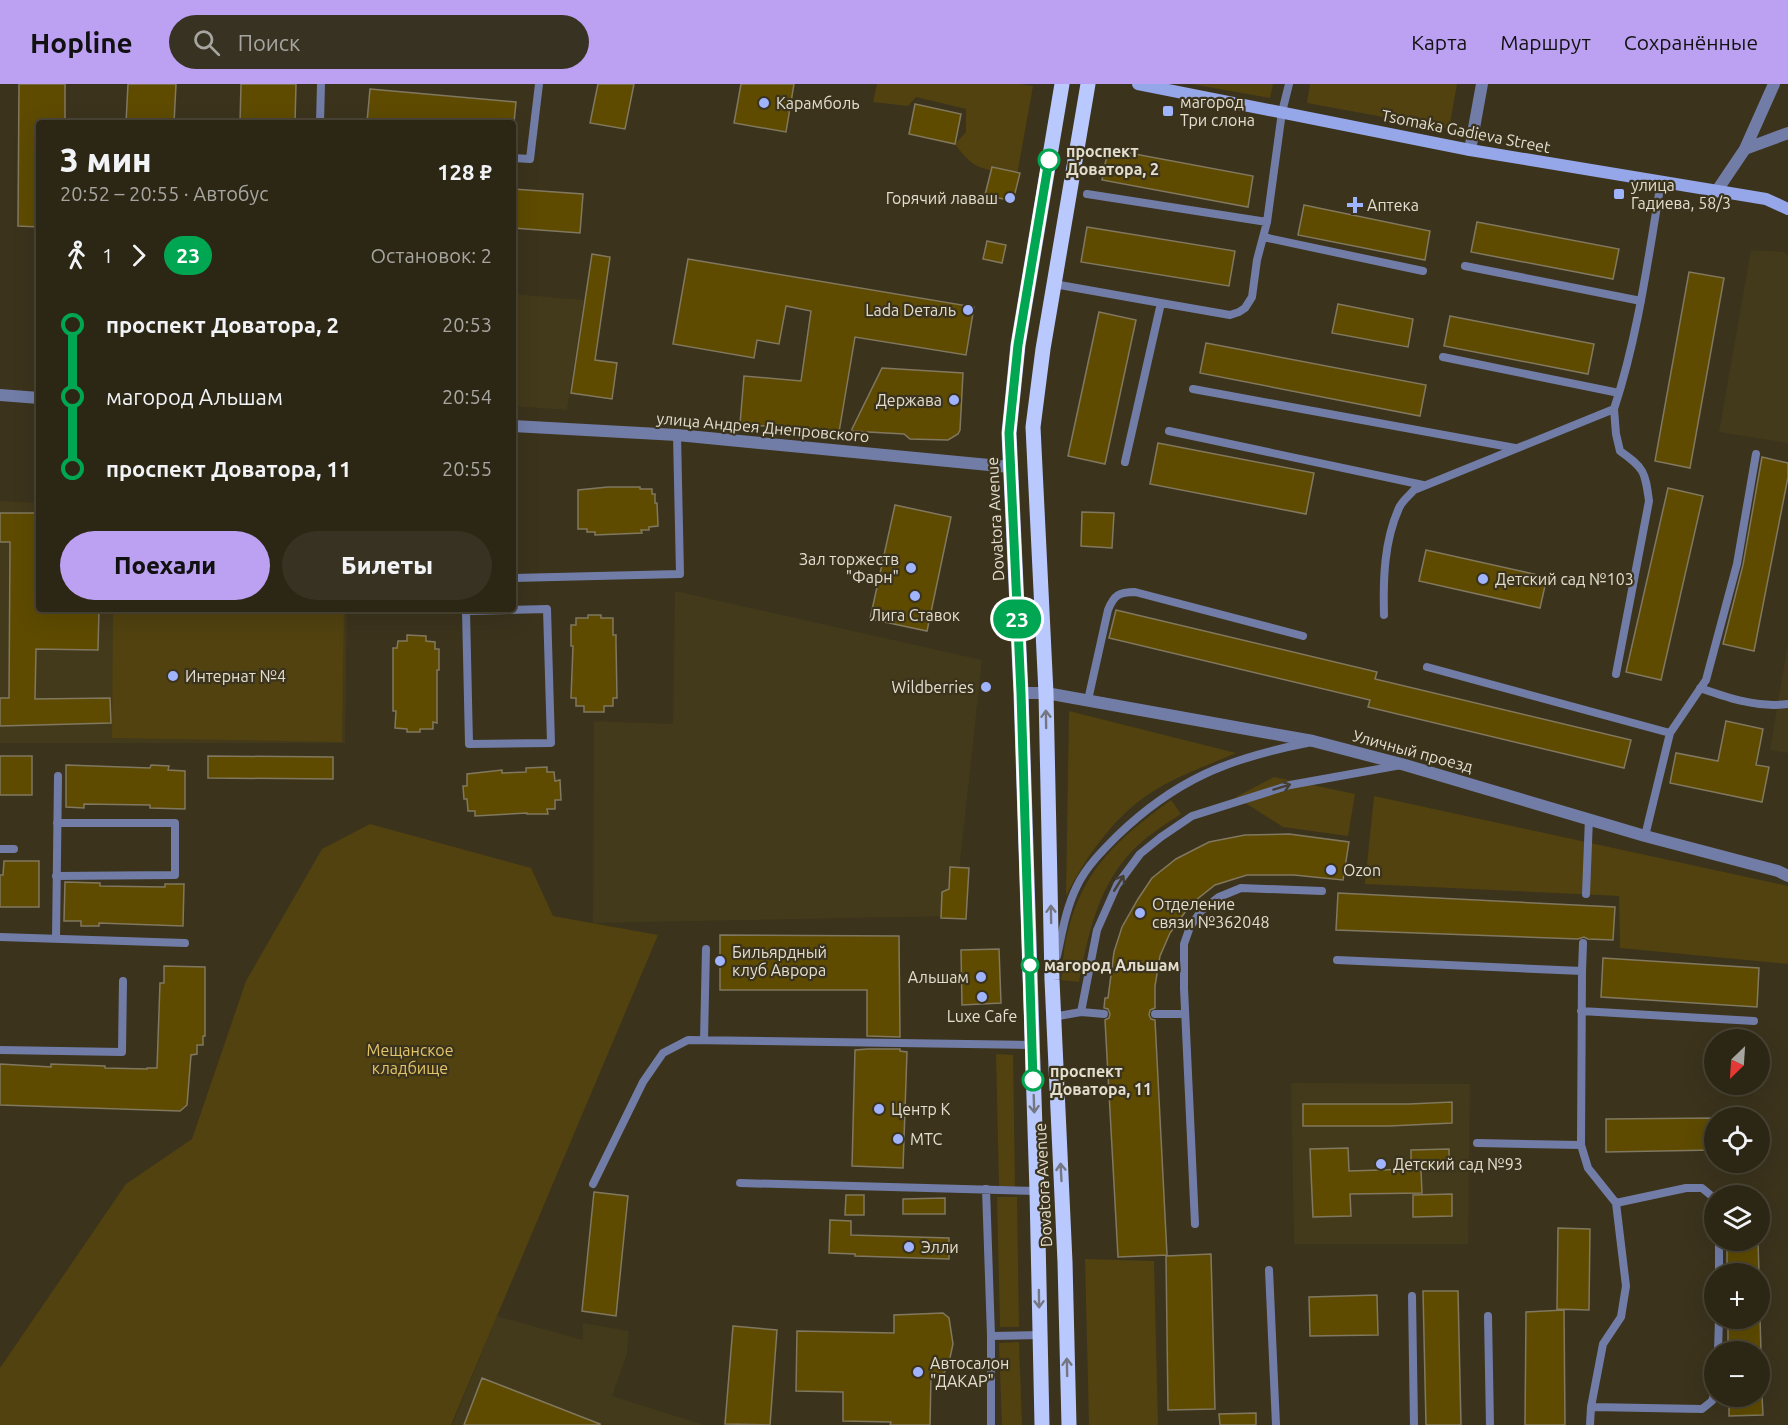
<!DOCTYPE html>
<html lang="ru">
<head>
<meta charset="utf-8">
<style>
	:root { --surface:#2c2615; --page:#383222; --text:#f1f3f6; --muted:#a6a5a0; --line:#484334; --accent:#bca0f2 }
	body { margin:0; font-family:Ubuntu,sans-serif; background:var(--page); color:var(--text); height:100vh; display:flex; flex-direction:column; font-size:22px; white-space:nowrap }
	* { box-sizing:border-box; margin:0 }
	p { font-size:20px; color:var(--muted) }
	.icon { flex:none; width:33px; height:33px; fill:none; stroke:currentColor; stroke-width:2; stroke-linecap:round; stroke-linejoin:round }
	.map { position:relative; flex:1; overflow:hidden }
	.side { position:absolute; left:36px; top:36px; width:480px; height:492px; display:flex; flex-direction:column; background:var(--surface); border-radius:6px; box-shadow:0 6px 24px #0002,0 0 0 2px var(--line) }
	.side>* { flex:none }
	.badge { padding:0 12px; border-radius:20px; font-size:21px; line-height:39px }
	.needle { width:39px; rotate:205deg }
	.controls { position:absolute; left:1704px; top:945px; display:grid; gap:12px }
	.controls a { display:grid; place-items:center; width:66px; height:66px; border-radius:50%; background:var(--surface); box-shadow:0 6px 24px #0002,0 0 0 2px var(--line); font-size:30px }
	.map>.badge { position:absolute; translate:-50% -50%; box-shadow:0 0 0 3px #fff }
	.legs { display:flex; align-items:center; gap:9px; height:66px; padding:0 24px; font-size:20px }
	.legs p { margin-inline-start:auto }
	.overview { display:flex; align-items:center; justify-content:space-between; height:102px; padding:0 24px }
	h1 { font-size:33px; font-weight:800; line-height:45px }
	.cta { display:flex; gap:12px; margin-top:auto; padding:12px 24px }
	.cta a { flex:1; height:69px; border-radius:36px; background:var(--accent); color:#111; font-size:24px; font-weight:800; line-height:69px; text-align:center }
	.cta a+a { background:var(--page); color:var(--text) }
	ul { padding:0 24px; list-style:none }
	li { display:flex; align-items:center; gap:21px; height:72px; font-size:22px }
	li i { display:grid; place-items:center; width:9px; height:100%; margin:0 8px; background:currentColor }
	li i::after { content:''; width:15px; height:15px; margin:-8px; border:4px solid; border-radius:50%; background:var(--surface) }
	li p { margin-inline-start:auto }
	li:first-child i { background:linear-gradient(#0000 50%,currentColor 0) }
	li:last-child i { background:linear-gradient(currentColor 50%,#0000 0) }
	header { display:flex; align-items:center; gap:36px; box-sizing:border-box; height:84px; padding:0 30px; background:var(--accent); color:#111 }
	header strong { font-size:28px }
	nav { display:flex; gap:33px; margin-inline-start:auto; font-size:21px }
	.search { width:420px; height:54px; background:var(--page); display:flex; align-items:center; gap:15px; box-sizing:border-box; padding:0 21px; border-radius:33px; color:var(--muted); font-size:22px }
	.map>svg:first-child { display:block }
</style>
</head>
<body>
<header>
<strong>Hopline</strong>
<div class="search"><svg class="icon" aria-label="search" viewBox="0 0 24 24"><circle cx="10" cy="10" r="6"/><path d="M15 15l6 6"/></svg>Поиск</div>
<nav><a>Карта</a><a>Маршрут</a><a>Сохранённые</a></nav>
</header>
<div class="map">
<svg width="1788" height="1341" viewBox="0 0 1788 1341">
	<rect width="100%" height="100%" fill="#3b331c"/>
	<!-- built -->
	<path fill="#43391b" d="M1751,166l33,2 4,3v188l-69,-11z
		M513,210l71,6 -17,110 -54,-4z
		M0,417l39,2v106h308l-2,134h-345z
		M675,507l307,69 -28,256 -361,7 1,-202 79,3z
		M1788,558v111l-18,-3z
		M1291,999l179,1 -2,160h-174z
		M497,1232l86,24v-17l46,8 -2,23 -15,42 92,29h-252z"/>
	<!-- green -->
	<path fill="#514210" d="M877,0h144l12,2 -16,89c-32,-7 -42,-2 -62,-31l11,-12v-23l-50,-12 -8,9 -35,-4z
		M1191,0h82l-3,14z
		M1310,0h147l-8,45 -142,-26z
		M113,525h231l-2,133 -230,-4z
		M1069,627l167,42c-26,12 -55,21 -79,36 -41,24 -70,66 -91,107z
		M1274,693l81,17 -7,42 -65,-9 -47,-30z
		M1374,712l414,90v78l-168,-16 -1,-52 -254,-12z
		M1171,716l10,14c-17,11 -34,22 -48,36 -35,36 -45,85 -54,132l-18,-2c2,-15 2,-31 6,-45 15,-66 52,-97 104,-135z
		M370,740l161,44 22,48 105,19 -207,490h-451v-57l126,-184 66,-45 54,-158 76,-132z
		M996,970l17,1 2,131h-16z
		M997,1113h20l2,130h-19z
		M1085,1175l69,2 4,164h-69z
		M1019,1258l3,83h-20l-3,-82z"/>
	<!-- building -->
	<path fill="#5e4b00" stroke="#81785f" stroke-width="1.5" d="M19,0h46v39h-26v104l-21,-1z
		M128,0h48l-2,39h-48z
		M241,0h55l-1,39h-55z
		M598,0h36l-9,45 -35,-6z
		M741,0h53l-8,48 -52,-9z
		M370,5l146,13 -2,21 -147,-1z
		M915,20l46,10 -6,30 -46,-10z
		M1108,65l145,27 -5,31 -146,-27z
		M992,83l28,6 -7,28 -28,-6z
		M513,105l70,5 -3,39 -67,-5z
		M1304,121l126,26 -5,29 -127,-25z
		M1477,138l142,27 -6,30 -142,-27z
		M1087,143l148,24 -6,35 -148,-24z
		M987,157l19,4 -4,18 -19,-4z
		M592,170l18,3 -15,103 22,3 -5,36 -41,-6z
		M688,175l286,48 -8,48 -111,-18 -16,95 -99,-8 4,-48 57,5 10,-70 -25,-5 -7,38 -22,-4 -3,18 -81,-14z
		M1689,188l35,6 -34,190 -35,-7z
		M1338,220l75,15 -5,28 -76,-14z
		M1099,228l37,8 -31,144 -37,-8z
		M1450,232l144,28 -6,30 -144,-28z
		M1206,259l220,42 -6,31 -220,-43z
		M882,284l81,5 -3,57 -2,4 -10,6 -38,-1 -6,-5 -53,-3z
		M1158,359l156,30 -8,41 -156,-30z
		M1762,373l26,6v14l-34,174 -31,-7 20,-79z
		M608,403h32v2h12v5h3v9h2l1,23 -9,1v3h-8l1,3 -47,2v-3h-8v-3h-9v-39z
		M1668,404l35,8 -42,184 -35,-8z
		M895,421l56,12 -24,114 -57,-12z
		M1082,428l32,1 -2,35 -31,-2z
		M0,429h38l-2,96h63l-1,41 -62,-1 -1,50 75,-1 1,25 -111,3v-28h9l1,-156h-10z
		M1426,466l121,27 -7,31 -121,-27z
		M1116,526l261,62 -2,7 256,61 -7,28 -256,-61 2,-7 -261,-62z
		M588,531h13v3h12v17h3v8l1,55h-4v8h-9v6h-20v-6h-8v-8h-5l2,-52h-2v-21h5v-7h12z
		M407,551l19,1v5l9,1v7h4v21h-2v53l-4,-1v7h-13v3h-13v-3l-12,-1 1,-17h-3v-63h4l1,-7h9z
		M1726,637l37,8 -7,36 13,2 -7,35 -92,-19 6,-30 42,8z
		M0,672h32v39h-32z
		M208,672l125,1v22l-125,-1z
		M66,681l84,3 1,-3 18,1 -1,4 17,1v38l-35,-1v-3l-66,-1v4l-18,-1z
		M547,683v5h7l1,9 5,-1 1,20h-6v9h-8l1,5h-21v-1l-52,3v-5h-7l-1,-12h-3l-1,-13h4v-12l35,-4v3l24,-1v-4z
		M1289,750l60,8 -6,38 -49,-5h-47l-32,10 -24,19 -21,29 -10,23 -5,30v22l-5,2 -1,5 2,4 4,1 12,235 -49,2 -13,-237 4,-2 1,-4 -2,-5 -4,-1 1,-10h3l6,-46 8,-25 16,-28 14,-21 24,-19 33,-17 36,-7z
		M4,777h35v46h-39v-32h3z
		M950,783l19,1 -3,51 -25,-1 1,-26 7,-3z
		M65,798l35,1v3l65,1v-3h19l-1,42 -84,-3v3h-18v-5h-17z
		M1338,809l277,14 -2,33 -25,-1 -4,-2 -6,2 -242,-9z
		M720,851l179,1 1,101 -33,-1v-46h-147z
		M999,865l2,54 -39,2 -1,-55z
		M1603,874l156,10 -2,39 -156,-10z
		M164,882l41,1v69h-2v9h-6v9l-6,1 -4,50 -7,6 -180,-6v-41l51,3v-3l54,2v2l42,1v-1h10l3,-85h4z
		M868,965h32v2l7,1 -4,116 -51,-2 3,-116z
		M1452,1018v21l-63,3h-86v-22h106z
		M1714,1034v32l-108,2v-33z
		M1348,1064l1,23 62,-2v-19l38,-1v21h-28l1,23 -72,1 1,22 -38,1 -3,-68z
		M594,1108l34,4 -12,120 -34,-5z
		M1452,1110v22l-39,1v-22z
		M846,1111h18v20h-19z
		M945,1114v16h-42v-15z
		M830,1136l21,1v14l98,3v21l-94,-3v-2l-26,-1z
		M1558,1144l32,1 -1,81 -32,-1z
		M1727,1156h31l1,34h-32z
		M1211,1170l4,155 -47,1 -2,-154z
		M1423,1207h35l3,134h-35z
		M1377,1211l1,40 -68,1 -1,-39z
		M1564,1226l1,115h-40l1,-113z
		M943,1229l6,5 4,26 -5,23 -7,10h-10l-1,48h-40l1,-3 -48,-1v-29l-47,-1 1,-60 97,2v-18z
		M1728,1234h32l1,34h-33z
		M733,1242l44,4 -7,95 -45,-1z
		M482,1294l118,46v1h-136z
		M1729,1312h33l1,19 -34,1z
		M1256,1329v12h-36l-1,-11z"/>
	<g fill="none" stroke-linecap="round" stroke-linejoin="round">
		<!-- lane -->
		<path stroke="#727da7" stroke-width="8" d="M320,39l1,-39
			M513,74l17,1 9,-75
			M1087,110l180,28
			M1263,153l160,34
			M1465,182l176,35
			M1054,200l107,19 -36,159
			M1161,219l69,12 9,-3 6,-4 7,-11 5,-37 10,-38 15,-110 7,-28
			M1443,273l176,36
			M1193,305l322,59
			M1614,325l2,25 4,17c24,17 25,20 29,50l-33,173
			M1169,347l254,54
			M513,494l167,-4 -3,-139
			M459,525l7,2 81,-2 4,134 -82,1 -3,-133
			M1384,531c-1,-35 0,-74 15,-107 3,-7 10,-12 15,-18l200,-81c24,-73 34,-150 47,-227
			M1427,583l243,66 -25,103
			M1700,604c29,10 57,20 88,16
			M1088,616l20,-90c6,-15 11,-18 27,-18l168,44
			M1670,649l36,-53 31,-116 19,-110
			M0,765h14
			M56,792l119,-1v-52h-118
			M1586,810l3,-76
			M0,853l185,6
			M56,855l2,-163
			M1057,872c5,-23 9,-48 20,-70 9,-19 25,-35 40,-50 58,-56 112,-78 190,-93
			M1337,876l245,11 -1,174 7,23 28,35 10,83 -5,31 -18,27 -12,63 -1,18
			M1582,887l1,-28
			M1581,927l173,10
			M1081,928l23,2
			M1155,930h30
			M1053,933l28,-5 16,-82 20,-45 23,-31 21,-17 31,-21 98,-31 111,-20
			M704,956l2,-91
			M0,966l122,2 1,-71
			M1477,1059l104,2
			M740,1099l297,8
			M593,1100l50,-102 20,-29 25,-13 344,5
			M986,1105l5,147
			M1616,1119l70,-15h16l12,10
			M1195,1140l-11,-236v-44l6,-17 11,-16 18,-14 22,-9 81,3
			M1269,1186l7,155
			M1719,1190v-34
			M1412,1212l2,129
			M1488,1232l2,109
			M1718,1268l1,-34
			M1591,1323l111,2 10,-8 2,-6
			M991,1341v-89l49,-1"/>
		<!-- street -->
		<path stroke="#727da7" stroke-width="12" d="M1745,65l43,-16
			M1470,66l12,-66
			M1716,108l29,-43 29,-65
			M0,311l39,3
			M513,342l164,9 333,32
			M1021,609h25l39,7 228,41 92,24 240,71 133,35 10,5"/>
		<!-- secondary -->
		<path stroke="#95a6e9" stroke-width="12" d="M1138,0l332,66 296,49 22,10"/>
		<!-- primary -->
		<path stroke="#bac9fd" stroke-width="15" d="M1042,1341l-5,-234 -16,-498 -12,-260 9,-88 44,-261
			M1069,1341l-4,-163 -13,-282 -6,-287 -13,-266 10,-78 45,-265"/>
	</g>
	<!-- one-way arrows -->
	<defs><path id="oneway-shaft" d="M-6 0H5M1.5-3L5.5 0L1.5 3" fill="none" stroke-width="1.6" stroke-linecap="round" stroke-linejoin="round" transform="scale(1.5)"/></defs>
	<g stroke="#747681">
		<use href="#oneway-shaft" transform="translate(1046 635) rotate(-91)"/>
		<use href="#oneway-shaft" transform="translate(1051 830) rotate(-91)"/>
		<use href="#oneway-shaft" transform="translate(1034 1020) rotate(88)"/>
		<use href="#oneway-shaft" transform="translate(1061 1088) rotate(-93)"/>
		<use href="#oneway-shaft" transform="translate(1039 1215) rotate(89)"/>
		<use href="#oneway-shaft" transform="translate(1067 1283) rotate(-91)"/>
	</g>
	<g stroke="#433e31">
		<use href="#oneway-shaft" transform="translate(1282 703) rotate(-17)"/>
		<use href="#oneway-shaft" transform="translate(1119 799) rotate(-58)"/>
	</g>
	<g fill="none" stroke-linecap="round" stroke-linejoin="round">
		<defs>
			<path id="line-1" d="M1033,996l-12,-387 -12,-260 9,-88 31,-185"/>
		</defs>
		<!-- line-1 casing -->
		<use href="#line-1" stroke="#fff" stroke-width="14"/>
		<!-- line-1 -->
		<use href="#line-1" stroke="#00a651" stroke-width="9"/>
	</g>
	<!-- markers -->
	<g fill="#a0b3fd" stroke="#3b331c" stroke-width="2">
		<circle cx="764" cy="19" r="6"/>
		<rect x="1162" y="21" width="12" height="12" rx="3"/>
		<rect x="1613" y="104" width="12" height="12" rx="3"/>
		<circle cx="1010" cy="114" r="6"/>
		<path d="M1352 112h6v6h6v6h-6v6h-6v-6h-6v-6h6z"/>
		<circle cx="968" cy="226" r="6"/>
		<circle cx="954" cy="316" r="6"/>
		<circle cx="911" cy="484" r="6"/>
		<circle cx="1483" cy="495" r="6"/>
		<circle cx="915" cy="512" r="6"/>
		<circle cx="173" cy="592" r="6"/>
		<circle cx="986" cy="603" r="6"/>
		<circle cx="1331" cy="786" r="6"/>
		<circle cx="1140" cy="829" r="6"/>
		<circle cx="720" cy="877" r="6"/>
		<circle cx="981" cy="893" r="6"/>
		<circle cx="982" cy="913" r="6"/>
		<circle cx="879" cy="1025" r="6"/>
		<circle cx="898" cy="1055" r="6"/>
		<circle cx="1381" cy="1080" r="6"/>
		<circle cx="909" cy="1163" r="6"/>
		<circle cx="918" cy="1288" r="6"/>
	</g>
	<g fill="#fff" stroke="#00a651" stroke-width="3">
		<circle cx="1049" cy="76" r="10"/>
		<circle cx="1030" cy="881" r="8"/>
		<circle cx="1033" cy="996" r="10"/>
	</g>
	<g text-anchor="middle" stroke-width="4.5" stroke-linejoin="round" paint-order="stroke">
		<!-- poi labels -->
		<g font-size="16" fill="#e3ded0" stroke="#3b331c" text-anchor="start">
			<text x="1180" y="24">магород<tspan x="1180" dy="18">Три слона</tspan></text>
			<text x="776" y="25">Карамболь</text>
			<text x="1631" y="107">улица<tspan x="1631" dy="18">Гадиева, 58/3</tspan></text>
			<text x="998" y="120" text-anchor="end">Горячий лаваш</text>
			<text x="1367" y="127">Аптека</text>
			<text x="956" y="232" text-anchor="end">Lada Dеталь</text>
			<text x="942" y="322" text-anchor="end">Держава</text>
			<text x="899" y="481" text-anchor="end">Зал торжеств<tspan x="899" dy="18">"Фарн"</tspan></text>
			<text x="1495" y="501">Детский сад №103</text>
			<text x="915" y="537" text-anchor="middle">Лига Ставок</text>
			<text x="185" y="598">Интернат №4</text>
			<text x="974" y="609" text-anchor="end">Wildberries</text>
			<text x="1343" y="792">Ozon</text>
			<text x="1152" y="826">Отделение<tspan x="1152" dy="18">связи №362048</tspan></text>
			<text x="732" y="874">Бильярдный<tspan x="732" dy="18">клуб Аврора</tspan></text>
			<text x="969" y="899" text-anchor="end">Альшам</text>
			<text x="982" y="938" text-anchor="middle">Luxe Cafe</text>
			<text x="891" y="1031">Центр К</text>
			<text x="910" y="1061">МТС</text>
			<text x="1393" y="1086">Детский сад №93</text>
			<text x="921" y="1169">Элли</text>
			<text x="930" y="1285">Автосалон<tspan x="930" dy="18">"ДАКАР"</tspan></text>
		</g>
		<!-- street labels -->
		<g font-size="16" fill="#e3ded0" stroke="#3b331c">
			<text transform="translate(1466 47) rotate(11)" y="6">Tsomaka Gadieva Street</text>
			<text transform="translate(763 343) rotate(5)" y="6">улица Андрея Днепровского</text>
			<text transform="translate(995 435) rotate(-93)" y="6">Dovatora Avenue</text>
			<text transform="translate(1413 667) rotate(15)" y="6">Уличный проезд</text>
			<text transform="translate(1043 1101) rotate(-93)" y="6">Dovatora Avenue</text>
		</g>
		<!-- stop labels -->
		<g font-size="16" font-weight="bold" fill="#e3ded0" stroke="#3b331c" text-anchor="start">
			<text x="1066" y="73">проспект<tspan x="1066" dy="18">Доватора, 2</tspan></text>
			<text x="1044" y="887">магород Альшам</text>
			<text x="1050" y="993">проспект<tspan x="1050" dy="18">Доватора, 11</tspan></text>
		</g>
		<!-- park labels -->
		<g font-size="16" fill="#e3c56a" stroke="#3b331c">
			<text x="410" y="972">Мещанское<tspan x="410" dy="18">кладбище</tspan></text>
		</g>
	</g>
</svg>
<div class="controls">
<a><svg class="needle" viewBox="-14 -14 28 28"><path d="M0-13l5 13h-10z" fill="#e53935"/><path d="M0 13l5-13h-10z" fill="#a6a5a0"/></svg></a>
<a><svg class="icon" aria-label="locate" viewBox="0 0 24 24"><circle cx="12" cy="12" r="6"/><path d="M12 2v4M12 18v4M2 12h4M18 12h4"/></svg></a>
<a><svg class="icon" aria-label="layers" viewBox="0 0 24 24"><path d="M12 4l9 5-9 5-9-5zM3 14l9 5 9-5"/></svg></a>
<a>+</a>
<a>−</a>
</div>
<b class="badge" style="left:1017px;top:535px;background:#00a651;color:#fff">23</b>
<section class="side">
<div class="overview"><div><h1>3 мин</h1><p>20:52 – 20:55 · Автобус</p></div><b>128 ₽</b></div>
<div class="legs"><svg class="icon" aria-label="walk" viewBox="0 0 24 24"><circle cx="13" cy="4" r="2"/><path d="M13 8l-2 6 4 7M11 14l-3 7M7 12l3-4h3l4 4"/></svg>1<svg class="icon" aria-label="forward" viewBox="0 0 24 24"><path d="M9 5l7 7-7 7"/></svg><b class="badge" style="background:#00a651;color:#fff">23</b><p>Остановок: 2</p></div>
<ul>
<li><i style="color:#00a651"></i><b>проспект Доватора, 2</b><p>20:53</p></li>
<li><i style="color:#00a651"></i><span>магород Альшам</span><p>20:54</p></li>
<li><i style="color:#00a651"></i><b>проспект Доватора, 11</b><p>20:55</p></li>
</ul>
<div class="cta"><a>Поехали</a><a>Билеты</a></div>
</section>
</div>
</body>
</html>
